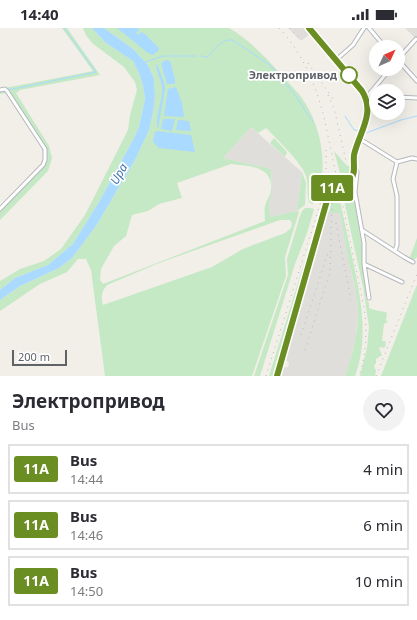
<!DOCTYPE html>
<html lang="en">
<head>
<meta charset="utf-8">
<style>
	:root { --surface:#fff; --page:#f2f2f3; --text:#2b2b33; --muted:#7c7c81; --line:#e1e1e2 }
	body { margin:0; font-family:"Noto Sans",sans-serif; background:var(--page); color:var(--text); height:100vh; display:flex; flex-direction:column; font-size:15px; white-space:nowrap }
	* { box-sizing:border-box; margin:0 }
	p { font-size:13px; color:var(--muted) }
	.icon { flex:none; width:22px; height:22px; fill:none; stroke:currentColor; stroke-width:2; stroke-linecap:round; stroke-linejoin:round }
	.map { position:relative; height:348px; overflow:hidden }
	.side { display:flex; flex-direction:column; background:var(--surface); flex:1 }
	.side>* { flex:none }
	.badge { padding:0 8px; border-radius:3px; font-size:14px; line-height:26px }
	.needle { width:26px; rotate:46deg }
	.controls { position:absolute; left:369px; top:12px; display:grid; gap:8px }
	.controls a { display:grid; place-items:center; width:36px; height:36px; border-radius:50%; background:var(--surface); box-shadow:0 4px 16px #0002; font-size:20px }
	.scale { position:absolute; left:12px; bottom:10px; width:55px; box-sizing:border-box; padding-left:4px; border:2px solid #5f6368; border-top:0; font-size:11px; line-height:14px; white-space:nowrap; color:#5f6368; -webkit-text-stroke:3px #fff; paint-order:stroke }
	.map>.badge { position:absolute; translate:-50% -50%; box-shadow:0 0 0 2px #fff }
	.round { display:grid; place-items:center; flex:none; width:42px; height:42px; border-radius:21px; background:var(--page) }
	.summary { display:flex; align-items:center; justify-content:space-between; height:68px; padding:0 12px }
	h1 { font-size:19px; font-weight:700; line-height:30px }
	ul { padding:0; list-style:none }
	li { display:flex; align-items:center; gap:12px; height:50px; margin:0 8px 6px; padding:0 4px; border:2px solid var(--line); border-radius:0px }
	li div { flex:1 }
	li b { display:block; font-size:15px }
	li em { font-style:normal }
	li .badge { min-width:44px; font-weight:700; text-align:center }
	.status { display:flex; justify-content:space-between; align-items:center; height:28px; padding:0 20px; background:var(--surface); direction:ltr }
	.status svg { height:11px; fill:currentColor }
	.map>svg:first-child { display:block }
</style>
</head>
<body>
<div class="status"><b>14:40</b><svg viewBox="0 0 49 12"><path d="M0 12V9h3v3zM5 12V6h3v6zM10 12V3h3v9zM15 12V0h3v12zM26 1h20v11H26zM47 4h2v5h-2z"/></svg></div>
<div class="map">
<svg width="417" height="348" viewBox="0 0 417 348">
	<rect width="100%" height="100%" fill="#f1efe8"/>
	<!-- industrial -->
	<path fill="#e0deda" d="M288,0h15l6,7 -7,5h-2z
		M405,0h12v13l-1,-2z
		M251,99l51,45 -5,39 -27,6 -1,-14 3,-13 -1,-21 -48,-11z
		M326,184h14l8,46 9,39 1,16 -2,24 -6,24 -5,15h-66l2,-8 7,-1 1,-5 -6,-3z"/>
	<!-- green -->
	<path fill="#c5e8c5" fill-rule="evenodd" d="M62,0h5l33,47 -80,15 -4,3 33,53 3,12 -4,13 -48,49v-13l40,-41c4,-8 4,-13 1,-22l-35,-51 -6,1v-5l93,-18z
		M83,0h9l14,15 27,18 6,12 4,12 2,14 -6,28 -6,13 -34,62 -26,42 -25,21 -33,13 -15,12v-9l20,-12 24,-8 17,-12 24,-34 43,-85 2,-15 7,-25 -2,-8 -11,-15 -32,-24 -6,-8z
		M104,0h125c27,16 47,41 68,64 24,27 35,80 16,112l-3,-1c-4,-5 -1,-18 -4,-27 -4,-13 -30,-38 -40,-48l-8,5 -7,-6 -28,31 48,11 1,22 -3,12 1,14 27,-6 5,-39 4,11 -1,22 -8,6 2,1 -14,45 1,19 -34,100h-147l-14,-106 -5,-11h-8l-11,13 -27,12 -40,27v-11l20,-14 39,-18 13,-10 24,-32 39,-66 14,-30 4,-17 2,-17 -1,-17 -6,-14 -15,-16zM231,136c18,2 43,2 40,27 -1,5 -5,10 -6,15 -1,5 0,10 0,15l-162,63 -3,-4 1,-11 13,-23 12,-10 6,-21 16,-4 11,-7 23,-6 -5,-15zM280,192h10l2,3 -1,5 -6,5 -42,16 -31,18 -109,38c-2,-8 -2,-13 4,-20l52,-22z
		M274,110l13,14 -2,5 -15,-14z
		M334,123l13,15 5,-1v8l-3,5 -8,2 -2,-11z
		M355,149l-1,21 8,48v17l5,33 -2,1 4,6v5c6,3 15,3 18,5l-1,7 2,2 -4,2 -2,17h3l1,4 -2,3 -3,-1 -2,1 3,7 -6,4v4l-2,3 2,5 -1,5h-15l7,-28 2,-21 -6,-40 -21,-96 2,-6 9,-3z
		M333,161l2,3h3c5,23 10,46 15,69 8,39 16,77 2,115h-10c7,-20 13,-42 13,-63 0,-19 -6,-37 -10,-55 -3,-15 -5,-30 -8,-45h-11c4,-9 -1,-15 4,-24z
		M305,180h5l4,1 -7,24 -12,31 -35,112h-6l34,-101 -1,-16 13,-43 2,-5z
		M319,188l2,2 -47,158h-5z
		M417,210v19l-2,2h-3l-2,-2z
		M417,257v91h-36l35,-89z"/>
	<!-- water -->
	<path fill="#aadaff" d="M92,0h12l29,21 15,16 6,14 1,17 -2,17 -4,17 -14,30 -39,66 -24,32 -13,10 -39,18 -20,14v-10l15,-12 33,-13 25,-21 26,-42 34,-62 6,-13 6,-28 -2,-14 -4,-12 -6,-12 -27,-18z
		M117,0h21l1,2 -3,3 2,2 3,-3 3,1 15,15 -1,3 -5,4 -5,-2z
		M166,32l4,1 5,18v5h-8l-6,-21z
		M157,36l7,18 1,7 -7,40c-4,-9 4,-27 4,-38 1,-9 -5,-17 -6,-25z
		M176,59l6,16 2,14 -20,-1 4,-27z
		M163,91h12l-3,12 -11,-2z
		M178,92l11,1 2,10 -15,-1z
		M157,103l34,4 4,17 -36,-4 -6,-6 2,-10z"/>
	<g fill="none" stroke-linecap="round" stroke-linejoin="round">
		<!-- stream -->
		<path stroke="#aadaff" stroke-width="1" d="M201,28l7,1c6,-7 16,-21 26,-16l36,24 6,7 -1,2 3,6c11,1 27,32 35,42
			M145,34l18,-6h33
			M8,62l88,-18 -32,-44
			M0,64l4,-1
			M345,88l9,14 6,1
			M366,105l35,-13 16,-4"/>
		<defs>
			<path id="minor" d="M369,0l16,19
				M398,31l18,-20
				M336,32l17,-15 11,-17
				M398,32l19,21
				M0,62l5,-1 2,2 36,55 2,3v11l-2,5 -43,44
				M398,69l19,1
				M366,70l24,-29
				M367,76l9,-4
				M360,111l37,23 15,-4 5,1
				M354,141l2,1 1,2 -2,20 9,51v21l5,34
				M362,202l42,27 9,5
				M395,223l2,-6v-49l-4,-17 4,-17
				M364,236l38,18"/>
			<path id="major" d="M277,348l52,-184 5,-6c5,-3 13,-2 17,-7 5,-6 2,-16 3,-24 5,-22 22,-42 8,-64l-53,-63"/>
		</defs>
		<!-- minor casing -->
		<use href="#minor" stroke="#b5b8bc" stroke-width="5"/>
		<!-- major casing -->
		<use href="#major" stroke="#f2c960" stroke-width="6"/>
		<!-- minor -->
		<use href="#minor" stroke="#fff" stroke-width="3"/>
		<!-- major -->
		<use href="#major" stroke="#fff2af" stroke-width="4.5"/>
		<!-- rail -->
		<path stroke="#b6b7b8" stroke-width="1" stroke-dasharray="1 5" stroke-linecap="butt" d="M279,0c23,24 37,57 45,89l40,190c3,22 3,47 -5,69
			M289,0l10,10
			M308,35l25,36
			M328,67l6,13 12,53
			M336,195l15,77
			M301,307l27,-82
			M305,322l25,-78 2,-71 -2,-31
			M266,348l57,-181 3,-21v-29
			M376,348l41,-102"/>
	</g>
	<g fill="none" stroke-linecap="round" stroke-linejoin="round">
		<defs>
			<path id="line" d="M277,348l53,-186c5,-8 15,-4 21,-11 5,-6 2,-16 3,-24 5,-22 22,-42 8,-64l-53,-63"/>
		</defs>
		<!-- line casing -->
		<use href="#line" stroke="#fff" stroke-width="9"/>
		<!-- line -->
		<use href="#line" stroke="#6b8e23" stroke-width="6"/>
	</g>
	<!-- markers -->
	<circle fill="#fff" stroke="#6b8e23" stroke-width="2" cx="349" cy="47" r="8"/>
	<g text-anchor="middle" stroke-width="3.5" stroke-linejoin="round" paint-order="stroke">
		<!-- stop labels -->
		<g font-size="11" font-weight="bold" fill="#5f6368" stroke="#fff" text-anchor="end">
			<text x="337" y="51">Электропривод</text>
		</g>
		<!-- water labels -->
		<g font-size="12" font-style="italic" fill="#4174aa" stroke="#fff">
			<text transform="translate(119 146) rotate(-60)" y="4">Upa</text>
		</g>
	</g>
</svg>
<div class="controls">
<a><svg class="needle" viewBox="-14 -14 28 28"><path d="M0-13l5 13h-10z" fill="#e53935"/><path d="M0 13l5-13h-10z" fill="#7c7c81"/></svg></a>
<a><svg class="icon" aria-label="layers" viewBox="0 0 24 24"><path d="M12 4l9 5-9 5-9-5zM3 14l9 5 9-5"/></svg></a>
</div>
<div class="scale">200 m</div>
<b class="badge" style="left:332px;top:160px;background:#6b8e23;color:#fff">11А</b>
</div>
<section class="side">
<div class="summary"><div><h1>Электропривод</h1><p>Bus</p></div><a class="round"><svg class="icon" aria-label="heart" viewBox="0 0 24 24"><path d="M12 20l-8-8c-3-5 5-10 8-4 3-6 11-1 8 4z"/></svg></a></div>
<ul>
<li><span class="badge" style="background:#6b8e23;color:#fff">11А</span><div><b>Bus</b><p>14:44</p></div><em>4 min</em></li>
<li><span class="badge" style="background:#6b8e23;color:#fff">11А</span><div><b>Bus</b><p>14:46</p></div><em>6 min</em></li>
<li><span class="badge" style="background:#6b8e23;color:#fff">11А</span><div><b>Bus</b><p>14:50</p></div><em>10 min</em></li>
</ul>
</section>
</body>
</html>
